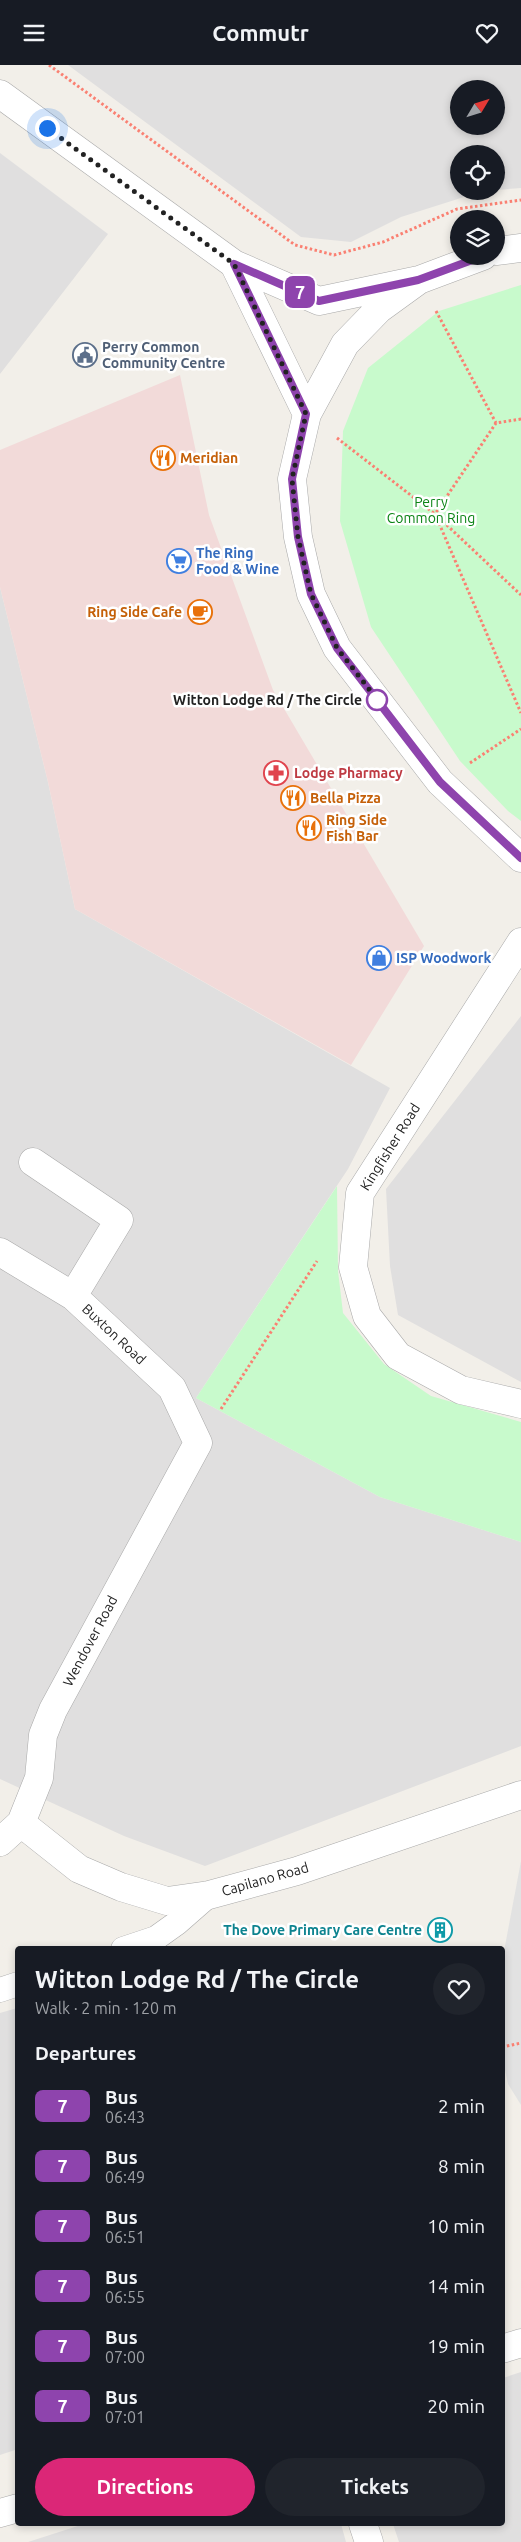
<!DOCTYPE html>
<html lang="en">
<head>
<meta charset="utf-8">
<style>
	:root { --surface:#171b24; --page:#20242c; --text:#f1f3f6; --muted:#9ea1a6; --accent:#db2777 }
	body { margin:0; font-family:Ubuntu,sans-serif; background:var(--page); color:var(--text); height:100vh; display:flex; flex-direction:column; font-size:19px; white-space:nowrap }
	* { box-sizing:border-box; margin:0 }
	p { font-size:16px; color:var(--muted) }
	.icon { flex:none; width:28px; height:28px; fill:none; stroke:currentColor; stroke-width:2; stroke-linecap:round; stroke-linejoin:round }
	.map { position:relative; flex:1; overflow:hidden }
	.panel { position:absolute; left:15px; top:1881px; width:490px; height:580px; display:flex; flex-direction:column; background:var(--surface); border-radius:5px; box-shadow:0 2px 8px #0003 }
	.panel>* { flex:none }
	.badge { padding:0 10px; border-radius:8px; font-size:18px; line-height:32px }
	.needle { width:32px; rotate:52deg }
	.fabs { position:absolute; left:450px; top:15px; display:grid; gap:10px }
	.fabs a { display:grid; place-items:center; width:55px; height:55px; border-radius:50%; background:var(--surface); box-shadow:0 2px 8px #0003; font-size:25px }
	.you { position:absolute; width:25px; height:25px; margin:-12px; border:4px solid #fff; border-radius:50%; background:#1a73e8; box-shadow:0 0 0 8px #1a73e833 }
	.map>.badge { position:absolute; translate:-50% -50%; box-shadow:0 0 0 2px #fff }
	h2 { padding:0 20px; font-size:19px; line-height:45px }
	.round { display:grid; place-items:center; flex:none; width:52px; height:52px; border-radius:26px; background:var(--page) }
	.summary { display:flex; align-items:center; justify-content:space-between; height:85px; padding:0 20px }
	h1 { font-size:24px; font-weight:600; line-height:38px }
	.primary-button { display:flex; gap:10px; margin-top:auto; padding:10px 20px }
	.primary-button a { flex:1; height:58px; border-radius:30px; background:var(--accent); color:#fff; font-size:20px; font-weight:600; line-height:58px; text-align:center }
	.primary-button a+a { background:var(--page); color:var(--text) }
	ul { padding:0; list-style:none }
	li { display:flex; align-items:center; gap:15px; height:60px; padding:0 20px }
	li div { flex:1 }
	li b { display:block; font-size:19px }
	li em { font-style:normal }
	li .badge { min-width:55px; font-weight:700; text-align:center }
	header { display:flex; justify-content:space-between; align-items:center; height:65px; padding:0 20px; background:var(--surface); font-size:22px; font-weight:600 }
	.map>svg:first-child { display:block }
</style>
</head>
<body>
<header><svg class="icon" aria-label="menu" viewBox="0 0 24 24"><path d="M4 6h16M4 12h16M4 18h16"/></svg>Commutr<svg class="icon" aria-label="heart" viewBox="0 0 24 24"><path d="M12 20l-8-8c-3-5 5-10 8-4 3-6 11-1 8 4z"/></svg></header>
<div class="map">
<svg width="521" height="2477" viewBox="0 0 521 2477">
	<rect width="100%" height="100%" fill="#f2efe9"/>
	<!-- residential -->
	<path fill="#e0dfdf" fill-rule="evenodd" d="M68,0h453v123l-25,2v-36h-37v37h24l-82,26 -50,25 -50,-5zM459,24h37v37h-37z
		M0,88l108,81 -108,140z
		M0,522l48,195 27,127 315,179 -42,81 -152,229 184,99 141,45v204l-316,120 -81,-30 -124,-57z
		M521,951v366l-123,-67 -8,-49 -4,-77z
		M17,1943l1,441 -18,6v-442z
		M521,2307v170h-122l-6,-18h109l1,-146z
		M84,2459h257l5,18h-318z"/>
	<!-- commercial -->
	<path fill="#f2dad9" d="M180,310l29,140 64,175 151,256 -73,119 -276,-156 -27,-127 -48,-195v-137z"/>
	<!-- park -->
	<path fill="#c8facc" d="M521,220v536l-13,-10 -48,-50 -89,-134 -31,-106 3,-90 25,-63 71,-57z
		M337,1121l1,85 5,42 41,51 47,32 90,26v120l-141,-45 -184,-99z"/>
	<!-- parking -->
	<path fill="#e2e2e2" d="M521,1796v244l-13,-21 -5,-24 -1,-98z"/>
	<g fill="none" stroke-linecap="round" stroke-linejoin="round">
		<defs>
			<path id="lane" d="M123,1884l33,-11 21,-15 32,-28
				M0,1925l18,-6"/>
			<path id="street" d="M0,29l234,170 85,37 100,-21 64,-24
				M496,186l25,-3
				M234,199l73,150
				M419,215l-40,29 -34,35 -38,70 -15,65 6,58 13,57 26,54 103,134 81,76
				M521,877l-161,251 -7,74 14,49 31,40 63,34 60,14
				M33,1097l86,58 -46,76
				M0,1187l73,44 99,92 26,55 -145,267 -10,25 -4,43 -18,45 -21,19
				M21,1758l58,46 42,18 46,14 42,-6 88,-24 224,-76
				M502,2284l19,-6
				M0,2448l18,-5
				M363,2459l6,18"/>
		</defs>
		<!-- lane casing -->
		<use href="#lane" stroke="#a9a9a9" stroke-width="25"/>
		<!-- street casing -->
		<use href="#street" stroke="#a9a9a9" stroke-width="29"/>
		<!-- path -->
		<path stroke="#fa8072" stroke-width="3" stroke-dasharray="2.5 2.5" stroke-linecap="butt" d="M49,0l246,180 39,10 49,-13 74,-33 64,-9
			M436,246l60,112
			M521,354l-25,4 -61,91 86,199
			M337,373l98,76 86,81
			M470,698l51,-34
			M221,1344l96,-148
			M502,1982l19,-4"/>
		<!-- lane -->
		<use href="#lane" stroke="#fff" stroke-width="24"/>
		<!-- street -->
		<use href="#street" stroke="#fff" stroke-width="28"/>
	</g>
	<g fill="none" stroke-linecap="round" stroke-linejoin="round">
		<defs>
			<path id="line" d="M483,191l-65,24 -99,21 -85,-37 72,150 -14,65 6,58 13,57 26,54 103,134 81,76"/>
		</defs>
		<!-- line casing -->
		<use href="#line" stroke="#fff" stroke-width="11"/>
		<!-- line -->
		<use href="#line" stroke="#8e44ad" stroke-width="8"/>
		<!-- walk -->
		<path stroke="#222" stroke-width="5" stroke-dasharray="0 9" d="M47,63l187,136 72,150 -14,65 6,58 13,57 26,54 46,59 -6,-7"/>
	</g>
	<!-- icons -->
	<defs>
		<symbol id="civic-ring" viewBox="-11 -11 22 22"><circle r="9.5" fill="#fff" stroke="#5c6f8a" stroke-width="1.5"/><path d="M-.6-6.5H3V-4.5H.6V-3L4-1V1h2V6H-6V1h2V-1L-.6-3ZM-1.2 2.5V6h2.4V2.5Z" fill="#5c6f8a"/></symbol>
		<symbol id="restaurant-ring" viewBox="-11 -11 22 22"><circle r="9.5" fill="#fff" stroke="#e8710a" stroke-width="1.5"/><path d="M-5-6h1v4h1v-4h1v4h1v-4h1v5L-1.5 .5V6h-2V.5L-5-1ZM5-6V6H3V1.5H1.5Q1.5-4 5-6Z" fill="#e8710a"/></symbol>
		<symbol id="supermarket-ring" viewBox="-11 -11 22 22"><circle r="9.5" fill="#fff" stroke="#3f7fe0" stroke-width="1.5"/><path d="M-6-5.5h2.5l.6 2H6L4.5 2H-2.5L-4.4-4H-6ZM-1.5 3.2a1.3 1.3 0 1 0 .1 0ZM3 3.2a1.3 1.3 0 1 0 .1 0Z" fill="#3f7fe0"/></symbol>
		<symbol id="cafe-ring" viewBox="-11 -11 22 22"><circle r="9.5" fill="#fff" stroke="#e8710a" stroke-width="1.5"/><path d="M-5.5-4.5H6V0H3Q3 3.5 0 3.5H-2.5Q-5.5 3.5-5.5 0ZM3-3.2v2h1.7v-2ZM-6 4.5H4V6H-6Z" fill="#e8710a"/></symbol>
		<symbol id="pharmacy-ring" viewBox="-11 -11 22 22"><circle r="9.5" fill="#fff" stroke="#e0444e" stroke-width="1.5"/><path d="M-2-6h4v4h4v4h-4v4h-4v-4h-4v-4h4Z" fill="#e0444e"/></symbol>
		<symbol id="shop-ring" viewBox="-11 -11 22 22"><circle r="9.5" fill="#fff" stroke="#3f7fe0" stroke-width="1.5"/><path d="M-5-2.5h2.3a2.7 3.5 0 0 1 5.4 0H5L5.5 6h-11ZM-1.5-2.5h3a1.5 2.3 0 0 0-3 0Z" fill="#3f7fe0"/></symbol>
		<symbol id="building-ring" viewBox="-11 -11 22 22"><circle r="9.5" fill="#fff" stroke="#0f9aa8" stroke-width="1.5"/><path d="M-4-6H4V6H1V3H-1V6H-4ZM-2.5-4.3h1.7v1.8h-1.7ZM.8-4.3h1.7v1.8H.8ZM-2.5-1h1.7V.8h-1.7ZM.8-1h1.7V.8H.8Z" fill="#0f9aa8"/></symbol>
	</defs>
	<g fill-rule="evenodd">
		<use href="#civic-ring" x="71" y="276" width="28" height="28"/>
		<use href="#restaurant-ring" x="149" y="379" width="28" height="28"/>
		<use href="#supermarket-ring" x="165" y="482" width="28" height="28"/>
		<use href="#cafe-ring" x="186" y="533" width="28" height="28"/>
		<use href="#pharmacy-ring" x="262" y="694" width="28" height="28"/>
		<use href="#restaurant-ring" x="279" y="719" width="28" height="28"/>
		<use href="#restaurant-ring" x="295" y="749" width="28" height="28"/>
		<use href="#shop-ring" x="365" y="879" width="28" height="28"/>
		<use href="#building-ring" x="426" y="1851" width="28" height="28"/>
	</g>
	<!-- markers -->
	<circle fill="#fff" stroke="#8e44ad" stroke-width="2.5" cx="377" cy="635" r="10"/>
	<g text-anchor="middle" stroke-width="5" stroke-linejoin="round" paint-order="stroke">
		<!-- service labels -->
		<g font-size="14" font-weight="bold" fill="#4e5e75" stroke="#fff" text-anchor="start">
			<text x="102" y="287">Perry Common<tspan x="102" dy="16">Community Centre</tspan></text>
		</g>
		<!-- food labels -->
		<g font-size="14" font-weight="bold" fill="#c56008" stroke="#fff" text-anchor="start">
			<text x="180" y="398">Meridian</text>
			<text x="182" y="552" text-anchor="end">Ring Side Cafe</text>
			<text x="310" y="738">Bella Pizza</text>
			<text x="326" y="760">Ring Side<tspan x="326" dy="16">Fish Bar</tspan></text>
		</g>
		<!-- park labels -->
		<g font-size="14" fill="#0c8416" stroke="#fff">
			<text x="431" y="442">Perry<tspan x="431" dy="16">Common Ring</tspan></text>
		</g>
		<!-- shop labels -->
		<g font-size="14" font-weight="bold" fill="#366cbe" stroke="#fff" text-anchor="start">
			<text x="196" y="493">The Ring<tspan x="196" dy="16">Food &amp; Wine</tspan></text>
			<text x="396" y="898">ISP Woodwork</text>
		</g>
		<!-- stop labels -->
		<g font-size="14" font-weight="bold" fill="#222" stroke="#fff" text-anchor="end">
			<text x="362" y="640">Witton Lodge Rd / The Circle</text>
		</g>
		<!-- health labels -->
		<g font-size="14" font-weight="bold" fill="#be3a42" stroke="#fff" text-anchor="start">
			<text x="294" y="713">Lodge Pharmacy</text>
		</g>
		<!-- street labels -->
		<g font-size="14" fill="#222" stroke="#fff">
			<text transform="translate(390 1082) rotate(-58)" y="5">Kingfisher Road</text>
			<text transform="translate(114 1269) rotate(43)" y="5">Buxton Road</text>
			<text transform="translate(90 1576) rotate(-62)" y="5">Wendover Road</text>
			<text transform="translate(265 1814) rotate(-16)" y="5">Capilano Road</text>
		</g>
		<!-- culture labels -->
		<g font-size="14" font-weight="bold" fill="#0d838f" stroke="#fff" text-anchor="end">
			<text x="422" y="1870">The Dove Primary Care Centre</text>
		</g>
	</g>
</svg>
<div class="fabs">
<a><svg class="needle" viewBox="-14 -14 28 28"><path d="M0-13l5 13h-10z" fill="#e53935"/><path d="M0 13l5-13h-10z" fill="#9ea1a6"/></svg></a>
<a><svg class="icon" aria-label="locate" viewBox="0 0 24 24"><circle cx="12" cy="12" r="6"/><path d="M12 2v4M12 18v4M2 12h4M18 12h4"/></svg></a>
<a><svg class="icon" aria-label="layers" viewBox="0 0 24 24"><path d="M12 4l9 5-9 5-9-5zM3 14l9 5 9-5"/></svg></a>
</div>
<div class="you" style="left:47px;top:63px"></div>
<b class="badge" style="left:300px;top:227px;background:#8e44ad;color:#fff">7</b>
<section class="panel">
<div class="summary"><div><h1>Witton Lodge Rd / The Circle</h1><p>Walk · 2 min · 120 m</p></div><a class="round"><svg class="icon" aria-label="heart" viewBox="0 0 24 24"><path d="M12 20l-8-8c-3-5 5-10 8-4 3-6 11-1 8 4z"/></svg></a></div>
<h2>Departures</h2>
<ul>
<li><span class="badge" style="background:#8e44ad;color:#fff">7</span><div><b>Bus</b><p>06:43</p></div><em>2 min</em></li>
<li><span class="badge" style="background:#8e44ad;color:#fff">7</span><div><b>Bus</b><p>06:49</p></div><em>8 min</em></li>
<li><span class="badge" style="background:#8e44ad;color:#fff">7</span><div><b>Bus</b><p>06:51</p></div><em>10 min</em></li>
<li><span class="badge" style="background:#8e44ad;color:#fff">7</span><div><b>Bus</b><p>06:55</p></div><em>14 min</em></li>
<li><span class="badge" style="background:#8e44ad;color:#fff">7</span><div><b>Bus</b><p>07:00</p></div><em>19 min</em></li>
<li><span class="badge" style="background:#8e44ad;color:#fff">7</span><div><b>Bus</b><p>07:01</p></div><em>20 min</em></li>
</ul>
<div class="primary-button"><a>Directions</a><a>Tickets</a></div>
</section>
</div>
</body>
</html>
